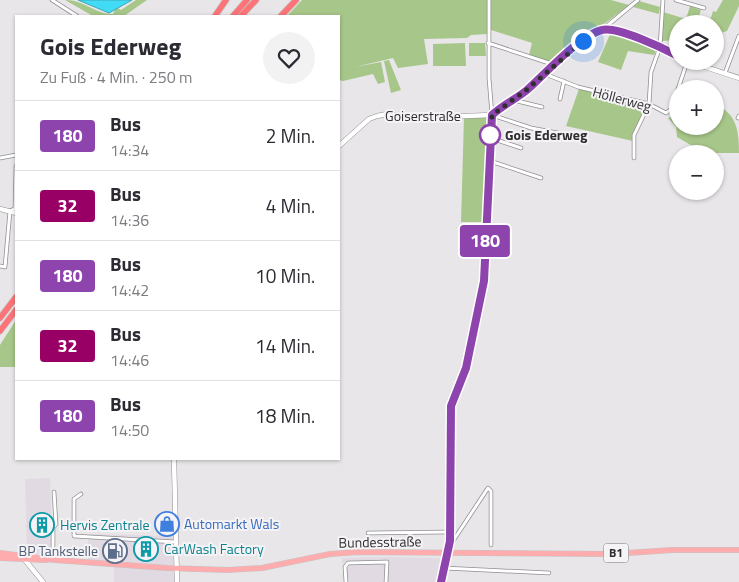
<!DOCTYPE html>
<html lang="de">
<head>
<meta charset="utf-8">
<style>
	:root { --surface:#fff; --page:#f2f2f3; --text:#2b2b33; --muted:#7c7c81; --line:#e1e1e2 }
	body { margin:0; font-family:"Titillium Web",sans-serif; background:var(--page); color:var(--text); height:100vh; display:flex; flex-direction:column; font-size:19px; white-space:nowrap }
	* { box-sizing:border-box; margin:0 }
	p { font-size:16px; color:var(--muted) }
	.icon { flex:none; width:28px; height:28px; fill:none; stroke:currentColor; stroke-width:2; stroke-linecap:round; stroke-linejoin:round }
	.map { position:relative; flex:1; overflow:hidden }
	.sheet { position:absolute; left:15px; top:15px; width:325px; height:445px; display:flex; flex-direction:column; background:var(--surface); border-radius:0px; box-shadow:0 1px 4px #0004 }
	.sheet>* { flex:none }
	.badge { padding:0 10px; border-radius:4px; font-size:18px; line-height:32px }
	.controls { position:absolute; left:669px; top:15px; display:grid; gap:10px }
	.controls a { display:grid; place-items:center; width:55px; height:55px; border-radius:50%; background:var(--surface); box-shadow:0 1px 4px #0004; font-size:25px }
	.you { position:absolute; width:25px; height:25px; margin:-12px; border:4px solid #fff; border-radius:50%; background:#1a73e8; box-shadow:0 0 0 8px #1a73e833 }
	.map>.badge { position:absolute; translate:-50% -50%; box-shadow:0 0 0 2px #fff }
	.round { display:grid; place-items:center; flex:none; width:52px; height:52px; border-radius:26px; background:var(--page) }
	.overview { display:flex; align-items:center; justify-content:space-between; height:85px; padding:0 25px }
	h1 { font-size:24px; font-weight:700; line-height:38px }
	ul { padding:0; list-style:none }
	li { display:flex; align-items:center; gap:15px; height:70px; padding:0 25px; border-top:1px solid var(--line) }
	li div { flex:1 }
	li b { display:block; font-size:19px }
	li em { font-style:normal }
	li .badge { min-width:55px; font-weight:700; text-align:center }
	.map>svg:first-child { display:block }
</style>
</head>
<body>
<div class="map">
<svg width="739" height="582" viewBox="0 0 739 582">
	<rect width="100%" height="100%" fill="#e8e6e8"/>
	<!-- built -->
	<path fill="#e1dae3" d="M50,478l3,78 -26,-3 -2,-74z
		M92,534l81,2 1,46h-60v-20l-26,-1v-22z
		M385,557l57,1 -3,24h-95l-2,-24z"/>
	<!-- green -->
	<path fill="#a7c689" d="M65,0c20,0 29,14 48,14l3,-7 5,3 15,-10h11l-23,16h-31z
		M302,0h309l18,5c-25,20 -51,36 -75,58l-25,-8 3,-12 -44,-14v5l-17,1 -4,3 -43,1 4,25 -30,4 -5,-10 -38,9 26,-5 4,20 -7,2 -5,-10 -30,7 -4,-1v-64h-52z
		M723,0h16v6l-12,25 -12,4v-11h-6l4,-13 3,1z
		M639,1l21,6 -1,7 -26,-7z
		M690,6l11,4 -4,12 4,2h-23l-1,16 -15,1 1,-29 23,7z
		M611,32l46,16 -3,7 -26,-4 -7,19 -23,-8z
		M465,43l1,23h-33v-22z
		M469,43h16l1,13h-17z
		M389,60l12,30 -10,3 -7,-32z
		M580,86l66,20 -12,26 -1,9 -67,-15z
		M715,104c22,10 24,27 24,49h-35l-27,-16 -1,-10 -8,-9 9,-3 1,11h37z
		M485,116l3,3 -4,103h-23l3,-105z
		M16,320v47h-16v-22z"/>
	<!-- water -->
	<path fill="#42dbf6" stroke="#3ca7ba" d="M78,0h54l-23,13z"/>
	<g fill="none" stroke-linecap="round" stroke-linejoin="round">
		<defs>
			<path id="street" d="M52,0l25,16
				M489,0v78l3,37 39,13 27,5
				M676,0l28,8
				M602,30l36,-30
				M488,43l67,22
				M725,73l14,-37
				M545,74l33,13 71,17 17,9 12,-9
				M678,89l9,-27
				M560,99l4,-18
				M513,100l29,7
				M738,118l1,-2
				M491,138l30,10
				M0,158l16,-3
				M634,158v-23l15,-31 2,-32 9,-25 3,-47
				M490,161l51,17
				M15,208l1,-42
				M0,266l5,1 5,-56 6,-3
				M81,494l-7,5v37l102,6
				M368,533l81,-1
				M449,541h4l35,-53 3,3v54
				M53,560v-32l3,-4 -2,-32
				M444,568l105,5
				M346,582l-1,-15 3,-4 39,-1 -1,20"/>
			<path id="secondary" d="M687,61l52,17
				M339,146l30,-27 8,-3 10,-2 27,4 78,-3 33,-24 58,-50 19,-11 13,1 36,12 27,13
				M0,209l16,4
				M174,459l3,123
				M25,560l18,22
				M441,582l8,-41 1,-130 18,-51 15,-69 9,-176"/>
			<path id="primary" d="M0,553l55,7 112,8 61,2 34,-2 68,-14 28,-2 254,2 60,-4h67
				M0,558l46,2"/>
			<path id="highway" d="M215,16l11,-16
				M233,16l14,-16
				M241,16l15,-16
				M281,16l15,-16
				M0,318l16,-21
				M0,331l16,-21"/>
		</defs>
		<!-- street casing -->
		<use href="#street" stroke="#908e91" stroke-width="4.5"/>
		<!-- secondary casing -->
		<use href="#secondary" stroke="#908e91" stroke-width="5.5"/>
		<!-- primary casing -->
		<use href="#primary" stroke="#c5c4c5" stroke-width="6"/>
		<!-- highway casing -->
		<use href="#highway" stroke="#c5c4c5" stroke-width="7"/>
		<!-- street -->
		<use href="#street" stroke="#fff" stroke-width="3"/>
		<!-- secondary -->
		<use href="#secondary" stroke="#fff" stroke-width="4.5"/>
		<!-- primary -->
		<use href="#primary" stroke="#feacae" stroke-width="5"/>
		<!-- highway -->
		<use href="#highway" stroke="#fd7478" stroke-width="5.5"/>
	</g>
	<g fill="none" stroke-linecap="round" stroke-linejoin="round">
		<defs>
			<path id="line" d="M441,582l9,-41 1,-135 15,-38 18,-87 8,-166c11,-10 24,-16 35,-25 17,-15 53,-55 75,-60 15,-4 61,18 76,26"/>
		</defs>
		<!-- line casing -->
		<use href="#line" stroke="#fff" stroke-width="11"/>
		<!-- line -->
		<use href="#line" stroke="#8e44ad" stroke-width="8"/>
		<!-- walk -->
		<path stroke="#2f2e2f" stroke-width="5" stroke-dasharray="0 9" d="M490,135l2,-20 33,-24 58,-50"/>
	</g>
	<!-- icons -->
	<defs>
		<symbol id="shop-ring" viewBox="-11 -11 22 22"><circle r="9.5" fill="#f5f3f6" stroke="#3f7fe0" stroke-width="1.5"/><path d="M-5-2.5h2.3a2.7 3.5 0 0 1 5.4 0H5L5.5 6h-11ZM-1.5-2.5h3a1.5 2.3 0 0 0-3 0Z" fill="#3f7fe0"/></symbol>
		<symbol id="building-ring" viewBox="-11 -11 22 22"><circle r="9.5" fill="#f5f3f6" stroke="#0f9aa8" stroke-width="1.5"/><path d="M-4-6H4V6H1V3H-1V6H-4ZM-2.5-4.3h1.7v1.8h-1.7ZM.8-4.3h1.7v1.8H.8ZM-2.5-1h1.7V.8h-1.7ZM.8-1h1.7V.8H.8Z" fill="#0f9aa8"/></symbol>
		<symbol id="fuel-ring" viewBox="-11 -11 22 22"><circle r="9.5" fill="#f5f3f6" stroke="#5c6f8a" stroke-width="1.5"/><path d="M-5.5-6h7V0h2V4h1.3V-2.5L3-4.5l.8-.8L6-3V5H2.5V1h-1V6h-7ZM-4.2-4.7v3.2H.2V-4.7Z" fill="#5c6f8a"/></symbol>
	</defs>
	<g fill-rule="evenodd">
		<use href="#shop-ring" x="153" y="510" width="28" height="28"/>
		<use href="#building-ring" x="28" y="511" width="28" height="28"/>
		<use href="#building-ring" x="132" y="535" width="28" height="28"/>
		<use href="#fuel-ring" x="101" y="537" width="28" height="28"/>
	</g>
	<!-- markers -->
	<circle fill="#fff" stroke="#8e44ad" stroke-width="2.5" cx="490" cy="135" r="10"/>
	<g text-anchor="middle" stroke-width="4" stroke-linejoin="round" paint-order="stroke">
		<!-- shield labels -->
		<rect fill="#f5f3f6" stroke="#6a696b" stroke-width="1" x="603.5" y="543.5" width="25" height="19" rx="4"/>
		<g font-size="12" font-weight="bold" fill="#2f2e2f">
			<text x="616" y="557">B1</text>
		</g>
		<!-- street labels -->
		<g font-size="14" fill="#2f2e2f" stroke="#f5f3f6">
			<text transform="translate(622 99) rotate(15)" y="5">Höllerweg</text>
			<text x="423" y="121">Goiserstraße</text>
			<text transform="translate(380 542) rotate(-1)" y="5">Bundesstraße</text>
		</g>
		<!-- stop labels -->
		<g font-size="14" font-weight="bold" fill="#2f2e2f" stroke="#f5f3f6" text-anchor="start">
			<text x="505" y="140">Gois Ederweg</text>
		</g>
		<!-- shop labels -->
		<g font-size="14" fill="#366cbe" stroke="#f5f3f6" text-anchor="start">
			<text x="184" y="529">Automarkt Wals</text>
		</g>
		<!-- culture labels -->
		<g font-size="14" fill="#0d838f" stroke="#f5f3f6" text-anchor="start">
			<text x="60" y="530">Hervis Zentrale</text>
			<text x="164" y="554">CarWash Factory</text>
		</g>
		<!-- service labels -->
		<g font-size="14" fill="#4e5e75" stroke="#f5f3f6" text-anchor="end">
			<text x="98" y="556">BP Tankstelle</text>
		</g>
	</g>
</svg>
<div class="controls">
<a><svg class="icon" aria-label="layers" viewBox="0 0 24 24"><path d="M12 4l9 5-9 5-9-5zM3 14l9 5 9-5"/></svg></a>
<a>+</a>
<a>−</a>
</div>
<div class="you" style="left:583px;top:41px"></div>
<b class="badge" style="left:485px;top:241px;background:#8e44ad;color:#fff">180</b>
<section class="sheet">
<div class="overview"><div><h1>Gois Ederweg</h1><p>Zu Fuß · 4 Min. · 250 m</p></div><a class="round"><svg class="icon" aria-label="heart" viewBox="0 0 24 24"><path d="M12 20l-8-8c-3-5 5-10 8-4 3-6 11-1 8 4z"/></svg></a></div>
<ul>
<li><span class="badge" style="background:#8e44ad;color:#fff">180</span><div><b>Bus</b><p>14:34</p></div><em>2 Min.</em></li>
<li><span class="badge" style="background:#906;color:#fff">32</span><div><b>Bus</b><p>14:36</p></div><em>4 Min.</em></li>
<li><span class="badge" style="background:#8e44ad;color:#fff">180</span><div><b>Bus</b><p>14:42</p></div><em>10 Min.</em></li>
<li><span class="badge" style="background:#906;color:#fff">32</span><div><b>Bus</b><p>14:46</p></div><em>14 Min.</em></li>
<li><span class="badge" style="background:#8e44ad;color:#fff">180</span><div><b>Bus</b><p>14:50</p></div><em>18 Min.</em></li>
</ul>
</section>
</div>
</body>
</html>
